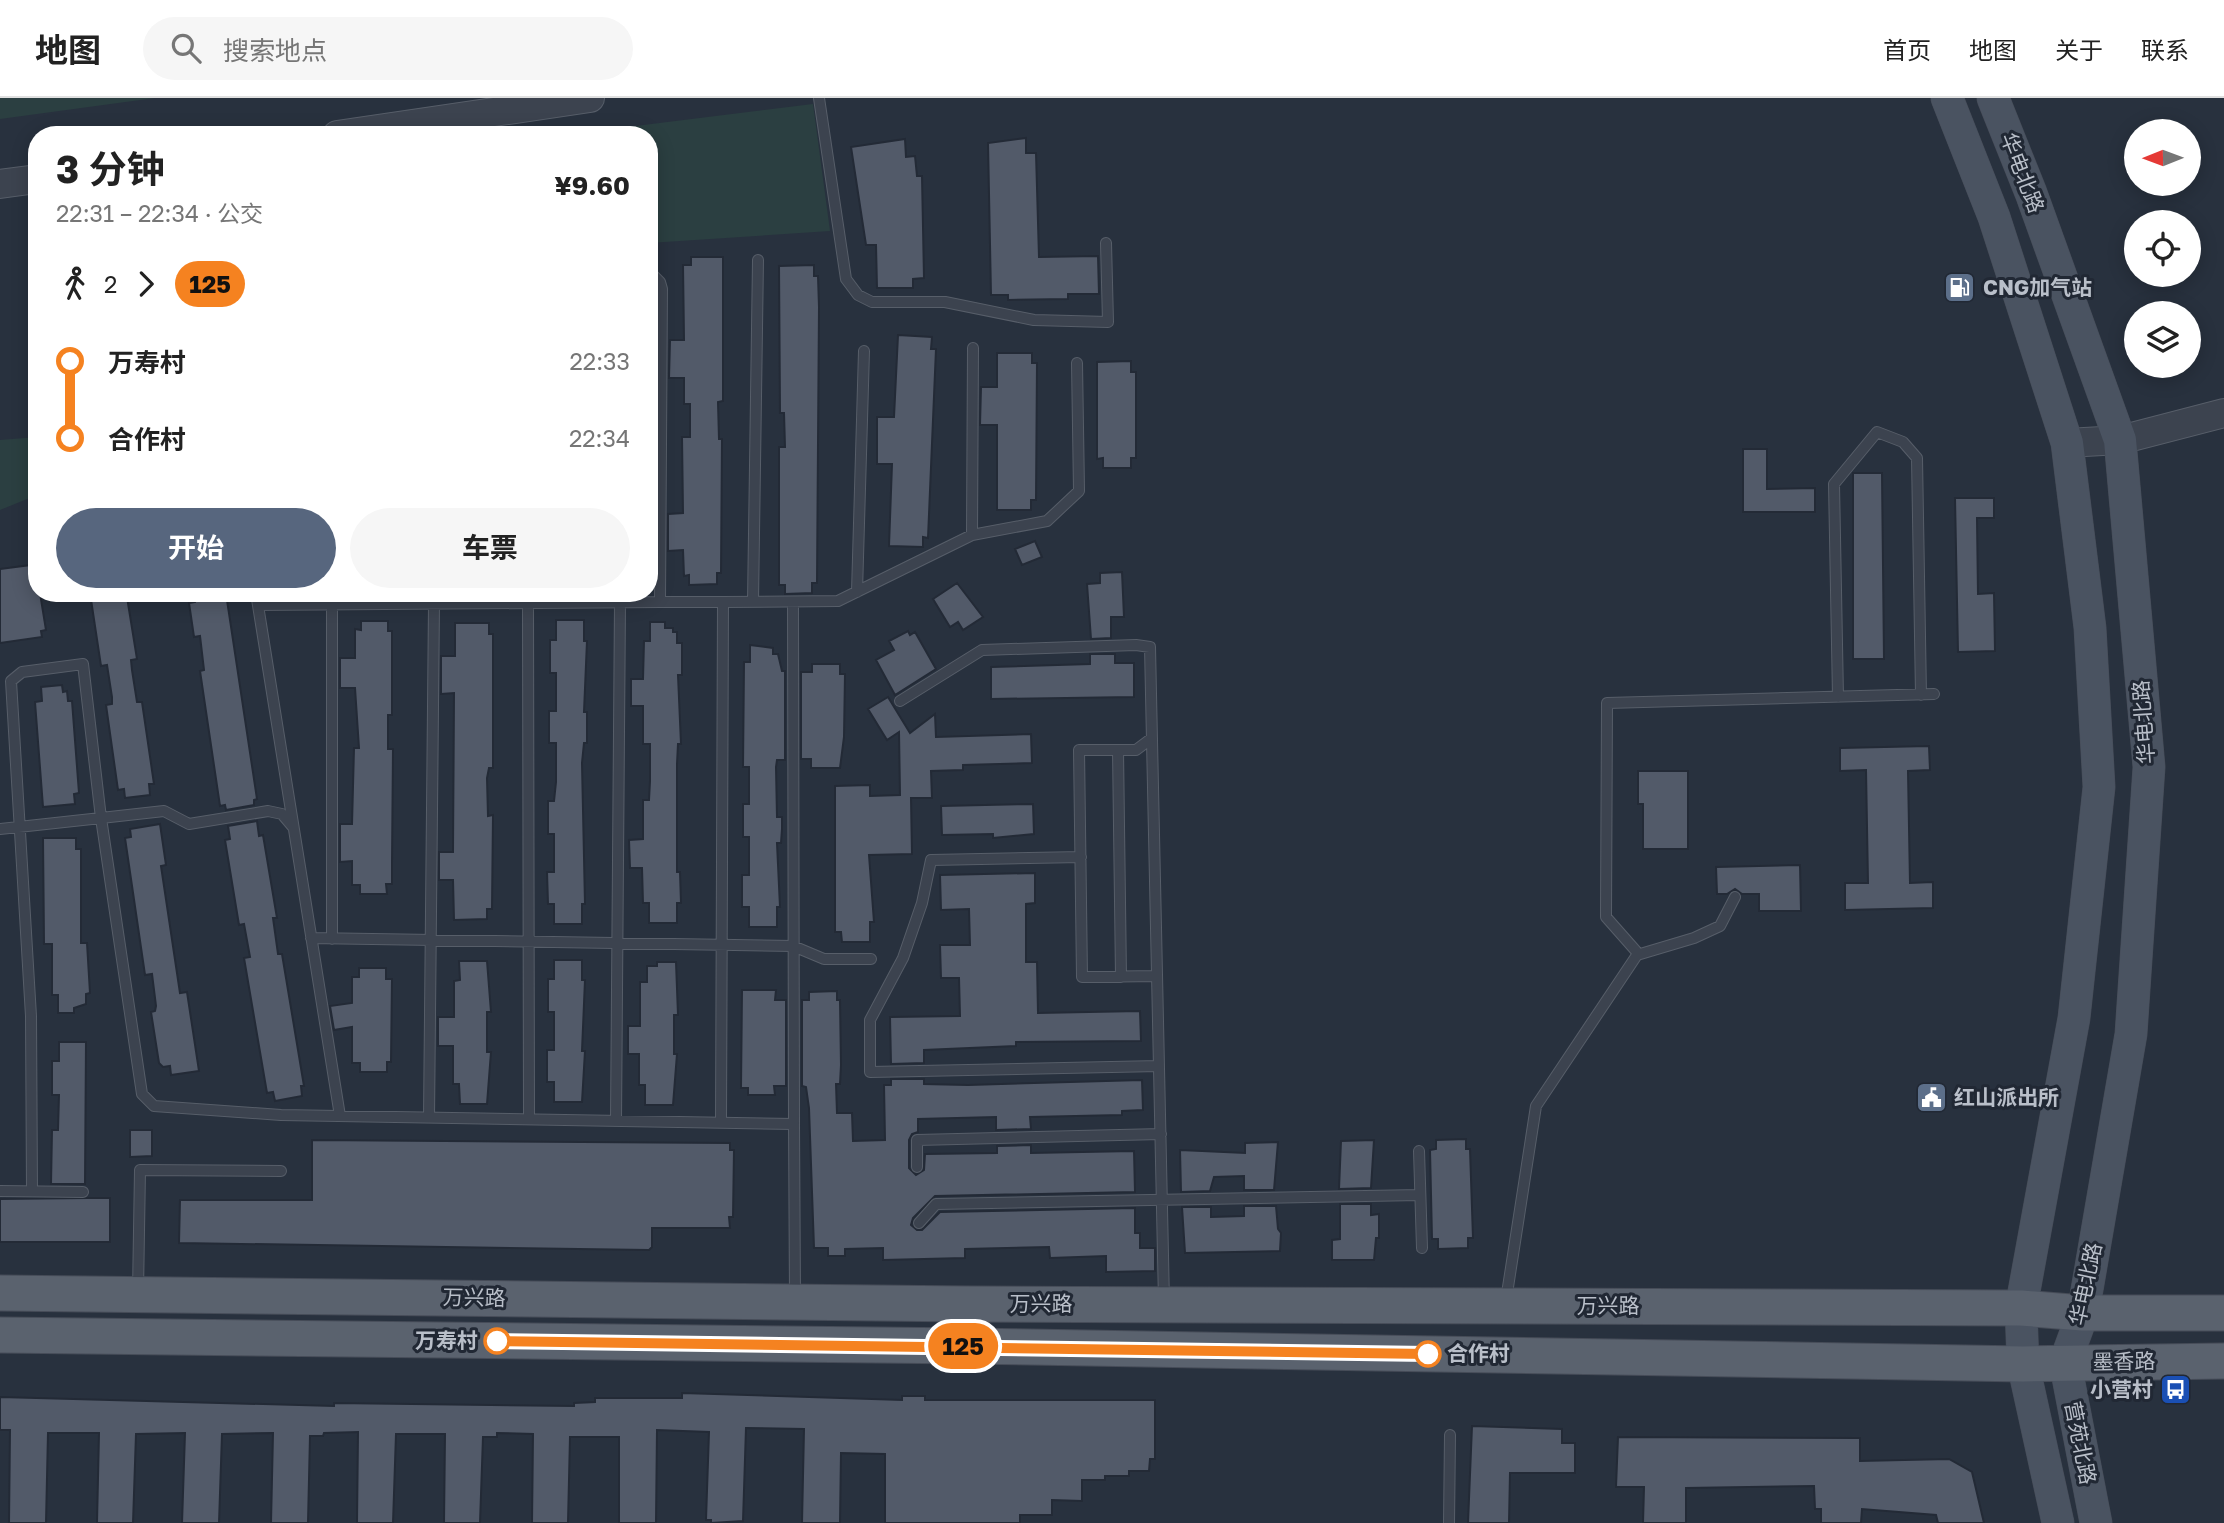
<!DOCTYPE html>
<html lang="zh">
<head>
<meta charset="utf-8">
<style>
	:root { --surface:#fff; --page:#f6f6f6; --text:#222; --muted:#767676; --line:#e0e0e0; --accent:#57667e }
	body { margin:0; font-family:"Golos Text","Noto Sans SC",sans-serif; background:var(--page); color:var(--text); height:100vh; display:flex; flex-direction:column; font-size:26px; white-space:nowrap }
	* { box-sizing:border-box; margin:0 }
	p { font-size:23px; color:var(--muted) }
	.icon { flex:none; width:38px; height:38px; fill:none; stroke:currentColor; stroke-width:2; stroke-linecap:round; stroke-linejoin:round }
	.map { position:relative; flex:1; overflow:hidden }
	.side { position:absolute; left:28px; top:28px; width:630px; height:476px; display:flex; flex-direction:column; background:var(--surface); border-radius:28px; box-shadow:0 4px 18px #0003 }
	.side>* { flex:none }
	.badge { padding:0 14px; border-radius:23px; font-size:24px; line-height:46px }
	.needle { width:46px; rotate:269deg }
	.tools { position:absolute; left:2124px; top:21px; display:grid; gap:14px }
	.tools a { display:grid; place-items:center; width:77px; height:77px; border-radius:50%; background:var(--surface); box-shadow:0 4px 18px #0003; font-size:35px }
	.map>.badge { position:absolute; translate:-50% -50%; box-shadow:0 0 0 4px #fff }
	.legs { display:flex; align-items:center; gap:10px; height:77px; padding:0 28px; font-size:23px }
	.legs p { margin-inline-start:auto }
	.headline { display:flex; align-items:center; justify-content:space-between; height:119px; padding:0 28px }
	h1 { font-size:38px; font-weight:700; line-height:52px }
	.action { display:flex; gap:14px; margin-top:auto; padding:14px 28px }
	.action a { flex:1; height:80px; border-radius:42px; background:var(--accent); color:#fff; font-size:28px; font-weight:700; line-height:80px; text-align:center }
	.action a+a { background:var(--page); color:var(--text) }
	ul { padding:0 28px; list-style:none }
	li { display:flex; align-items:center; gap:24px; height:77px; font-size:26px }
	li i { display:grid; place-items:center; width:10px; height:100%; margin:0 9px; background:currentColor }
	li i::after { content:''; width:18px; height:18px; margin:-9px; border:5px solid; border-radius:50%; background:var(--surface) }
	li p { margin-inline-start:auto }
	li:first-child i { background:linear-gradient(#0000 50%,currentColor 0) }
	li:last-child i { background:linear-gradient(currentColor 50%,#0000 0) }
	header { display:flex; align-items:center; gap:42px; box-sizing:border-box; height:98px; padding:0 35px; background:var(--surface); border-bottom:2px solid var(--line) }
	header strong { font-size:33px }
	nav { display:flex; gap:38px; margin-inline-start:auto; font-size:24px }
	.search { width:490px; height:63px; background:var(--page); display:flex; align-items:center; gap:18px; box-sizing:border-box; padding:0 24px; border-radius:38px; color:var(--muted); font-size:26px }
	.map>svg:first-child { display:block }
</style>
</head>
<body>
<header>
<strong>地图</strong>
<div class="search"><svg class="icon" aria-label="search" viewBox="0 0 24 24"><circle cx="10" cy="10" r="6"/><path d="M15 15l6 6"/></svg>搜索地点</div>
<nav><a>首页</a><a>地图</a><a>关于</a><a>联系</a></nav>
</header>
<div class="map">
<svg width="2224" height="1425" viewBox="0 0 2224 1425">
	<rect width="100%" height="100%" fill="#28313e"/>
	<!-- green -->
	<path fill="#2b3f41" d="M0,0h155l-155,21z
		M813,6l17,127 -181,12v-108l-78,-1z
		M37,339v58l-37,15v-70z"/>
	<!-- building -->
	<path fill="#525a69" stroke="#232a36" stroke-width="2" d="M1026,40v15h10l3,104 59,-1 1,38h-31v5l-60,1v-5h-17l-3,-152z
		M905,41l1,18 9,-1 2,20h5l2,102 -11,1v9h-36l-1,-43h-10l-15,-98z
		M691,159h32v144l-5,1 1,37h3l-1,134h-4v11l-28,1v-10l-5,1 -1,-26 -15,1v-37l15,-1 -1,-76h8v-33h-6v-26h-15l1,-38h14l-1,-75h8z
		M814,167v11h4l1,31 -2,276h-5v10l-27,1v-9h-6v-138h6l-1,-34h-4l-1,-147z
		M898,237l34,2 -1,12h5l-8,189 -5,-1v10l-34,-1 3,-82h-15v-47h17z
		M997,255h35v10h5l-1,137h-5v10h-34v-85h-17l1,-38h16z
		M1131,263v11h5v86h-5v10h-28v-10l-6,1v-97z
		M1743,351h24v40l48,-1v24h-72z
		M1853,375h29l2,186h-31z
		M1955,400h39v20h-17l1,76 16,-1 1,58 -37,1z
		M1035,443l7,16 -20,8 -7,-16z
		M31,467v6l6,-1v23h3l6,37 -5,1 1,6 -42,6v-74z
		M1122,474l2,45h-13v21l-20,1 -4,-55 13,-1v-10z
		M957,485l26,34 -20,13 -5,-8 -8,5 -17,-28z
		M90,495h31v5l6,-1 10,62 -6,1 1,10 5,32h5l12,82h-5l1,11 -25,3 -1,-9 -6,1 -12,-85 6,-1v-7l-5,-32 -6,1z
		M194,495h28l1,7h4l30,199 -3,1v5l-28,5 -1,-5 -5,1 -20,-135 4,-1 -4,-34 -6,1 -5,-34 6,-1z
		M556,522h28v21h3l-3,71h3v31h-3l-2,20 3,141h-3v20h-28v-20h-6l-1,-32h7v-38h-6v-33h6l2,-19v-39h-7v-32h7v-38h-6v-33h6z
		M361,523h27v10h4v84h-4v34h5l-1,115v20h-6l1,10h-27v-9h-8v-24l-12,1v-38h12l2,-76h5l-4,-60h-15v-30h15v-29l6,1z
		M650,524h15v6h8v4h4v11h5v32h-4l3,69h-3l-1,20v108h3l1,31h-4v20h-28v-20h-6l-1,-35h-12l-1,-28 14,-1v-39h6l1,-19v-37h-7v-38h-12v-27h12l1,-38h6z
		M455,525h34v11h4v134h-4l-2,10 1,38 5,-1 -1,94h-5v10l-33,1 -1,-40h-14v-28h14l1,-159 -13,1v-38h14z
		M908,533l2,4 5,-3 21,37 -41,26 -19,-35 18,-10 -5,-9z
		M750,547l23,3v6h5l4,17h3v89h-8l-1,7 1,50h5v12l-1,14h-4l3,64h-3v20h-28v-20h-7v-32h7v-38h-6v-33h6v-37h-6l1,-105h6z
		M1090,556h25v9h19v34l-143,2v-32l99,-3z
		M812,566h28v10h5l-1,63 -4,31h-29v-9h-10v-87h11z
		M62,587l1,7 4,-1 1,10h4l7,92 -5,1 1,10 -32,3 -8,-105 7,-1 -1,-14z
		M888,599l22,36 25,-19 1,23 95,-3 1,29 -69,2v5l-32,1 1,27h-21l1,56 -43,1 5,67h-4v20h-28l-1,-10h-6v-146l35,-1v11l30,-1 -1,-63 -12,8 -19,-31z
		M1929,648l1,24 -22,1 2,112 23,-1v26l-88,2v-27h23l-2,-113 -26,1v-23z
		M1638,673h50v78h-45v-45h-5z
		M1033,706l1,30 -41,4v-4l-51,1 -1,-29z
		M257,723l2,15 4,-1 14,83h-4l5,36h4l22,132h-3l1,10 -27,5 -2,-9 -6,1 -23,-135 6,-1 -6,-33 -5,1 -14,-85 5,-1 -2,-13z
		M160,726l6,41 -5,1 19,127 7,-1 12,79 -28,4 -1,-9 -7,1 -4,-4 -8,-51 4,-1 1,-5 -4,-32 -7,1 -20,-137 6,-1 -1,-8z
		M43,740h33v11h5v94h6l3,50 -4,1v10l-12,4v5h-16v-18h-6v-51h-8z
		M1800,767l1,46h-42v-17h-17l-7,-5 -8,5h-10l-1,-27z
		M1035,775v30l-9,1v58h11l1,51 102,-2 1,30 -125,1v4l-92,4v13l-33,1 -1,-47 70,-1 -1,-38h-18l-1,-33h30l-1,-36 -28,1 -1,-35z
		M554,862h28v20h3l-3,71h3l-3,51h-28v-20h-7v-32h7v-38h-6v-33h6z
		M459,863h28l4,51h-4v40h4l-4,52h-27l-1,-20h-6v-38h-15v-29h16v-36l6,-1z
		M657,864h19l2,53h-4v39h3l-4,51h-28v-20h-6v-31h-11v-28h12v-44h7v-16h10z
		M359,870h27v11h6l-1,83h-4v10h-27v-9h-8v-36l-18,3 -4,-24 22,-3v-26h7z
		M742,892h34l-1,10h11v86h-12l1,9h-27v-7h-7z
		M837,893v9h3l1,65 -1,19h-4l1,29h15l1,28 32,-1 -1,-55h7v-6h33v5l44,1 174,-5 1,30 -21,1v4l-92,2 1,12 -35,1v-13l-78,2v13l-6,2 -3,6v28l7,7 8,-5 1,-16 72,-1v-7l34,-1v8l103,-2 1,41 -200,4 -22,22 -2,7 6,5h5l18,-18 195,-4v25h5v15h15v23l-49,1v-16l-56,2 -1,-11 -84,2v9l-82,2v-12l-38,1v7h-17v-8h-14l-5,-140 -3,-21 -4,-1v-86h7v-8z
		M59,944h27l-1,142h-34l1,-54h6l1,-35h-7v-34h7z
		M130,1032h22v26l-22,1z
		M1466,1041v10h4l3,89h-5v10l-30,1v-10h-6l-2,-89 6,-1v-9z
		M312,1042l418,3v7h4l-1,67h-4l1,11h-78v19l-3,3 -470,-7 1,-43h132z
		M1374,1042l-3,48 -32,1 2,-48z
		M1278,1044l-4,48h-30v-14l-30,1 -4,14 -29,1 -1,-42 65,3v-10z
		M88,1100h22v44h-110v-43z
		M1340,1106h31v11l8,-1v24h-3l-2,22h-42v-20l8,-1z
		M1244,1108h32l2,23 3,4 -1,18 -95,2 -3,-46h29v10l33,-1z
		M682,1295l220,7v-4h23v4h230v59h-5l-1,12h-20v5h-24v4h-23v21l-30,-1v15h-32v8h-135v-69l-44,-1 -1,70h-38l2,-94 -58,-1 -3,93 -32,2v-3h-5l3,-88 -52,-2 -1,93h-37v-86h-49l-2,86h-36l1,-89 -36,-1v4h-14l-3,86h-36l1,-89h-49l-3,89h-36l1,-91 -34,1 -1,3h-13l-2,87h-37l2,-90 -51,1 -3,89h-37l3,-90 -49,1 -3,89h-36l2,-90h-51l-2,90h-37l1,-93h-10v-33l334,9v-3l240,3v-3l21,-1v-4h87z
		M1472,1328l90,3v14h13v30h-65l-1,50h-41z
		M1618,1339l242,1v23l89,-2 23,13 12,51h-46l-2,-8 -74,-6 -1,14h-40v-14h-6l-1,-23 -128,2v35h-43l1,-36h-28z"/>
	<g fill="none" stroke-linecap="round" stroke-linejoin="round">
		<defs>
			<path id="service" d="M819,0l27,181 12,16 14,7h73l89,18 74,2 -2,-79
				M972,437l1,-187
				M857,494l7,-241
				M256,495l84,523
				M660,504h63l-2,520
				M723,504l115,-1 134,-66 75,-14 32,-30 -2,-128
				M753,504l5,-342
				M793,504l1,522
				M528,505l1,516
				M258,507l402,-3 2,-313 -2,-7 -11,-11
				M1838,599l-4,-213 43,-52 26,10 14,16 4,237
				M900,603l82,-51 154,-5 14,2 14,655
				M1152,640l-16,12h-57l3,227 75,-1
				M1118,652l3,227
				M293,729l-11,-13 -14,-3 -79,13 -25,-13 -63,7 41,276 12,12 127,9 513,9 1,173
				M0,731l101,-11 -18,-154 -61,8 -11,9 20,335 1,175
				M1081,759l-150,3 -9,43 -19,55 -33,62v52l289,-6
				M311,840l482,8 31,13h47
				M332,841v-334l10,-12
				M1636,853l-30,-34 1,-214 327,-9
				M429,1020l5,-514
				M616,1023l4,-519
				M1419,1053l3,97
				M917,1069v-27l244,-6
				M0,1093l83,1
				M919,1125l17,-19 484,-9
				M138,1194l2,-122 141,1
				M1506,1202l30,-194 101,-151 57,-17 26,-12 15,-29
				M1449,1425l1,-88"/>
			<path id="tertiary" d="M337,37l253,-37
				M0,86l37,-5
				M2067,345l53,-3 104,-27"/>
			<path id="secondary" d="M1947,0l47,119 73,226 23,185 9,159 -25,231 -53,290 2,56 35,159
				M1993,0l38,95 89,247 29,327 -18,267 -48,279 -18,49 31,161"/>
			<path id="primary" d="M0,1195l967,11 1054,4 62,5h141
				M0,1237l967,11 1056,18 201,-3"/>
		</defs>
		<!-- service casing -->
		<use href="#service" stroke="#575e69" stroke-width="12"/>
		<!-- tertiary casing -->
		<use href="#tertiary" stroke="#575e69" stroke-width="30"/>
		<!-- secondary casing -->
		<use href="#secondary" stroke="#464c58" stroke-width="33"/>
		<!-- primary casing -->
		<use href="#primary" stroke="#464c58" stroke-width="37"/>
		<!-- service -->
		<use href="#service" stroke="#3c434f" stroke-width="10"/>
		<!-- tertiary -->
		<use href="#tertiary" stroke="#3c434f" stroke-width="28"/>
		<!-- secondary -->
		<use href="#secondary" stroke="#4a5361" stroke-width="32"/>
		<!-- primary -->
		<use href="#primary" stroke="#5a626e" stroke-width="35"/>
	</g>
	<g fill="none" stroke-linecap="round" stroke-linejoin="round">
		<defs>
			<path id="line-1" d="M497,1243l931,13"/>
		</defs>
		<!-- line-1 casing -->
		<use href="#line-1" stroke="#fff" stroke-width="16"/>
		<!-- line-1 -->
		<use href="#line-1" stroke="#f58220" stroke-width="10"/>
	</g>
	<!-- icons -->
	<defs>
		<symbol id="fuel-square" viewBox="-11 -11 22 22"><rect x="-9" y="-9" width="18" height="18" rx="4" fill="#5c6f8a" stroke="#212834"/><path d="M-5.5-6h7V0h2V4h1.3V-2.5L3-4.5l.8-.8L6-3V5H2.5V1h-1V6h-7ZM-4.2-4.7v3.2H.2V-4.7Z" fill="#fff"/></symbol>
		<symbol id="civic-square" viewBox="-11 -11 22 22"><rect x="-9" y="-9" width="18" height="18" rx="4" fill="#5c6f8a" stroke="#212834"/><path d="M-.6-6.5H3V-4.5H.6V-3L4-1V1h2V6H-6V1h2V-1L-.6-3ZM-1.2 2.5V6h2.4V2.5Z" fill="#fff"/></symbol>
		<symbol id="bus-square" viewBox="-11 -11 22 22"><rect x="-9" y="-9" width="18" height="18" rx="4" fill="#1a4fb4" stroke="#212834"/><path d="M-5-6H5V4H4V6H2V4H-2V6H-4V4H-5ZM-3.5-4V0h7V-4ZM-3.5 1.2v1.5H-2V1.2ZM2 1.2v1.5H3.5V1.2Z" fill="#fff"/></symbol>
	</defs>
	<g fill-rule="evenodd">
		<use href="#fuel-square" x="1942" y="172" width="35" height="35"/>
		<use href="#civic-square" x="1914" y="982" width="35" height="35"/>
		<use href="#bus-square" x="2158" y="1274" width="35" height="35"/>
	</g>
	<!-- markers -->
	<g fill="#fff" stroke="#f58220" stroke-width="3.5">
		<circle cx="497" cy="1243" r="12"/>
		<circle cx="1428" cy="1256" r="12"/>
	</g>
	<g text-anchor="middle" stroke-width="6" stroke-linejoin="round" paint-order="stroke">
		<!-- street labels -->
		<g font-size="21" fill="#b9bfc9" stroke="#212834">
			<text transform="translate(2022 75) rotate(69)" y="7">华电北路</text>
			<text transform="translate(2144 624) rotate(-94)" y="7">华电北路</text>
			<text transform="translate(2086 1186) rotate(-78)" y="7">华电北路</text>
			<text transform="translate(474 1200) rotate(1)" y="7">万兴路</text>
			<text x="1041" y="1213">万兴路</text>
			<text x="1608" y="1215">万兴路</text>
			<text transform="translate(2124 1264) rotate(-1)" y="7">墨香路</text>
			<text transform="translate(2080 1345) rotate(79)" y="7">营苑北路</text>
		</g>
		<!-- poi labels -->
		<g font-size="21" font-weight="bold" fill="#b9bfc9" stroke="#212834" text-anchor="start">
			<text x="1983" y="197">CNG加气站</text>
			<text x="1954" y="1007">红山派出所</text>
			<text x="2153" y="1299" text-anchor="end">小营村</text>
		</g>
		<!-- stop labels -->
		<g font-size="21" font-weight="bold" fill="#b9bfc9" stroke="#212834" text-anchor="end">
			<text x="478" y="1250">万寿村</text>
			<text x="1447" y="1263" text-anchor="start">合作村</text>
		</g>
	</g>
</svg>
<div class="tools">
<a><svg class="needle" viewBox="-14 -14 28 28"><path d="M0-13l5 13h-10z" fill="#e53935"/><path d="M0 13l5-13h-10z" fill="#767676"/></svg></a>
<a><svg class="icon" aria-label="locate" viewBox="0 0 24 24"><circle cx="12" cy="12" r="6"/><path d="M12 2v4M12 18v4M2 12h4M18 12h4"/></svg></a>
<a><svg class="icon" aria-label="layers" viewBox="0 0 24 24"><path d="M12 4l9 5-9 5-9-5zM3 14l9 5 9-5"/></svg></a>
</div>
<b class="badge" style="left:963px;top:1248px;background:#f58220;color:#111">125</b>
<section class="side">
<div class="headline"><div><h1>3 分钟</h1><p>22:31 – 22:34 · 公交</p></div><b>¥9.60</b></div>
<div class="legs"><svg class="icon" aria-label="walk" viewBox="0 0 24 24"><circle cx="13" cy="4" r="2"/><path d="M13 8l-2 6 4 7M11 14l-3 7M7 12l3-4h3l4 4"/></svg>2<svg class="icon" aria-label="forward" viewBox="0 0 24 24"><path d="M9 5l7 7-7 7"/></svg><b class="badge" style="background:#f58220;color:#111">125</b></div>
<ul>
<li><i style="color:#f58220"></i><b>万寿村</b><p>22:33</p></li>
<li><i style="color:#f58220"></i><b>合作村</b><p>22:34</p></li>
</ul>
<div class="action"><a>开始</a><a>车票</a></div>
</section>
</div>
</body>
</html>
